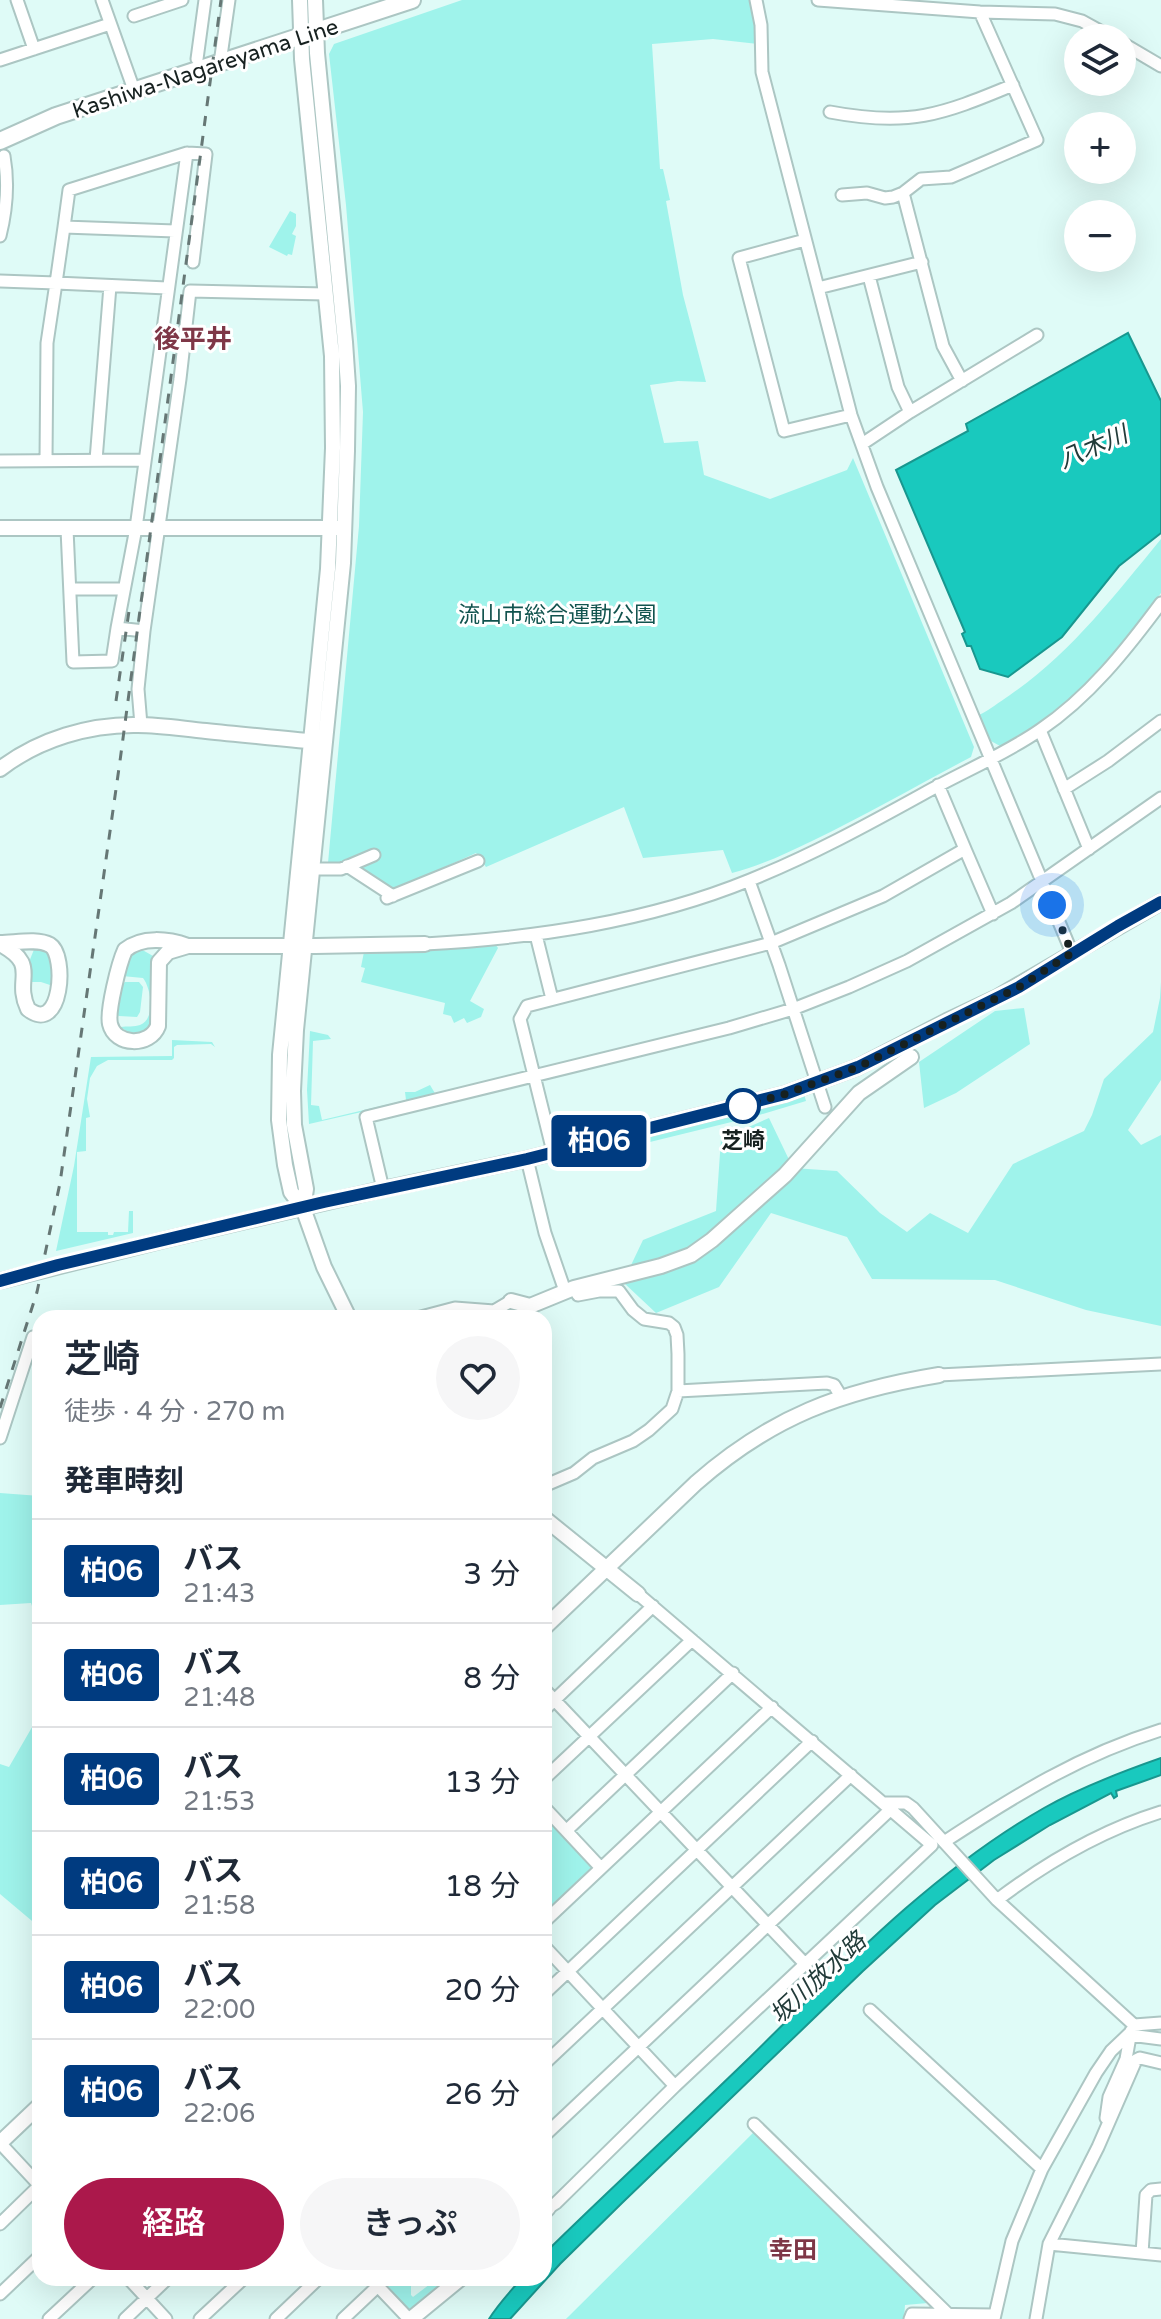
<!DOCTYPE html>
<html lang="ja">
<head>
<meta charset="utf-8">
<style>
	:root { --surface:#fff; --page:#f6f6f7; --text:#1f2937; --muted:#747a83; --line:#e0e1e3; --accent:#ab184b }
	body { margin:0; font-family:"Varela Round","Noto Sans JP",sans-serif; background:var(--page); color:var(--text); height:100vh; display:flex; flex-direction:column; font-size:30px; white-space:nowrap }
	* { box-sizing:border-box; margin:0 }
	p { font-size:26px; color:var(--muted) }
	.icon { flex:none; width:44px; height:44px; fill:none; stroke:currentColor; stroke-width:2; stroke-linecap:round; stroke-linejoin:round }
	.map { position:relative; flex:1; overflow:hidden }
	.details { position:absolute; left:32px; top:1310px; width:520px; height:976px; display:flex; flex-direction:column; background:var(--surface); border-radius:24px; box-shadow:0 8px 32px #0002 }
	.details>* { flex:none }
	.badge { padding:0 16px; border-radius:6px; font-size:28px; line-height:52px }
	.tools { position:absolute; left:1064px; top:24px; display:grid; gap:16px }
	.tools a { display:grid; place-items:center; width:72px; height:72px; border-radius:50%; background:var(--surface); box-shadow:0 8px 32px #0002; font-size:40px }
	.you { position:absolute; width:40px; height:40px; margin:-20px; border:6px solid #fff; border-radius:50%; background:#1a73e8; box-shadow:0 0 0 12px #1a73e833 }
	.map>.badge { position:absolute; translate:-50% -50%; box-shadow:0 0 0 4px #fff }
	h2 { padding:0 32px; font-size:30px; line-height:72px }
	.round { display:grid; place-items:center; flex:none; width:84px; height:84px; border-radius:42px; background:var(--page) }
	.summary { display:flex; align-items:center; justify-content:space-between; height:136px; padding:0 32px }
	h1 { font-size:38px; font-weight:600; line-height:60px }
	.action { display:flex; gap:16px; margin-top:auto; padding:16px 32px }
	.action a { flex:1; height:92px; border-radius:48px; background:var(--accent); color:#fff; font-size:32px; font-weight:600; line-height:92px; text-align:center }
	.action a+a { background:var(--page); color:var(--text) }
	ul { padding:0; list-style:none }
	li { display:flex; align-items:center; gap:24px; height:104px; padding:0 32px; border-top:2px solid var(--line) }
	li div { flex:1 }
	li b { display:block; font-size:30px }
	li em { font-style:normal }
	li .badge { min-width:88px; font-weight:700; text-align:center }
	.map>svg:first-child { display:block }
</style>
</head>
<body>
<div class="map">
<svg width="1161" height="2319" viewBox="0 0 1161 2319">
	<rect width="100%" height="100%" fill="#dffbf7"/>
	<!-- green -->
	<path fill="#9ff3eb" d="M462,0h289l5,18 2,26 -45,-5 -61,5 8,125h3l7,31 -4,1 17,94 23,87 -28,-1 -28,4 14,58 34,-2 6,34 66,24 77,-29 6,-12 121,289 -3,10c-53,28 -105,58 -159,84 -25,12 -52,25 -80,32l-9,-23 -80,8 -19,-51 -138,60 -10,-14 -82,37 -35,-19 -1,-7 -30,-1 31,-337 4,-114 -17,-207 -17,-151 5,-10z
		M290,211l6,3v12l-4,8 4,2 -4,19 -4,-1 -1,2 -18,-9z
		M1161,539v54l-69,87 -48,39 -42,28 -13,-7 -10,-25c11,-5 20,-13 31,-20 60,-41 105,-100 151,-156z
		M495,944l3,4 -28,53 14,8 -3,8 -14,6 -3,-5 -10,5 -3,-7 -8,-2 2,-11 -84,-21 4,-14 -4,-1 3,-15h28z
		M35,947h7c12,11 11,23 11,39l-12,-4h-12v-20z
		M139,948l14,8c0,18 9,105 -32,71 5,-1 14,0 19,-2 16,-6 11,-37 3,-47l-21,-2 8,-21z
		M125,982h14l4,5 -3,25 -3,5 -18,-1 -4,-2 5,-28z
		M1161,982v98l-33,50 13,15 20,-10v191l-75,-16 -91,-30 -123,-1 -25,-42 -76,-24 -52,74 -63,26 -33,-31 20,-42 73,-29 5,-72 48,-21 24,50 44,3 43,42 27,19 23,-19 38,20 45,-69 71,-33 8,-16 12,-36 49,-47 7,-34z
		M1024,1008l6,36 -74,49 -32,15 -5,-46 76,-51z
		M310,1031l18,4 3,4 -18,2 -2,64 8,1 3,14 84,-20 -1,-8h10l15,-7 6,10 -127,29 -2,-34z
		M172,1040l40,2 3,5 -4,-3 -34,1 -3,2v11l-2,2h-64l-11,6 -7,12 -3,21 3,18 -4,1v33l-9,1v80h31v3h5l1,-3h14l1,-21h4v22l-77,18 18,-85 17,-109 81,-1z
		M804,1094l2,7 -50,15 -155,38 -2,-4 11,-5z
		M0,1493l40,3v134l-9,-27 -31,2z
		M40,1717v209h-2l-38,-32v-130l9,3 26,-45z
		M544,1814l48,51v5l-48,46z
		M754,2132l174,171 -23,2 -1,14h-338z
		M379,2278h32v17l2,2 25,-19h15l-42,34z"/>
	<!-- water -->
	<path fill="#19c9be" stroke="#18978f" stroke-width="2" d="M1128,333l33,68v132l-42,33 -57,71 -54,40 -28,-8 -9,-23h-4l-5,-12 3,-2 -69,-162 72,-39 -2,-7z
		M1161,1758v17l-45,16 1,5 -3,2 -3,-5 -61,32 -56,35 -59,45 -72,66 -241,232 -62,61 -50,55h-21c10,-16 21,-27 33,-41h22v-24c66,-65 135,-128 201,-192 93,-91 185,-189 299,-254 37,-21 77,-36 117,-50z"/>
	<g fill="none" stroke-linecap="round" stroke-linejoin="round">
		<defs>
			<path id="minor" d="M17,0l17,49
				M102,0l32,90
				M756,0l5,25 1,47 89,343 26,72 195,466
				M818,0l162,12 75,2 27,7 31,17
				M134,16l48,-16
				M1122,43l39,23
				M197,59l8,-59
				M0,60l110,-36
				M220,63l9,-63
				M830,112c79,15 111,3 183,-27
				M903,193l40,153 19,35
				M842,195l25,-2 18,5 8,-1 10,-4 18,-14 30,-2 86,-37 -57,-128
				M64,227l5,-37 118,-37 19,1 -13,108
				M0,236c7,-28 9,-52 4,-80
				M805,240l-66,18 45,173 67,-16
				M869,276l29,111 12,25
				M0,281l56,2 8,-56 111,4
				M818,288l104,-26
				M862,444l48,-32 127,-77
				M46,460l1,-117 9,-60 111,5
				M96,460l14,-174
				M0,461l144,-1
				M67,529l6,133 39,-1 5,-33 19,-100 51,-375
				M71,589h53
				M117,628l27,3
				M141,725l-3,-36 6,-58 36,-252 10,-88 136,3
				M1040,730l49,119
				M1064,789l44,-28 53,-40
				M965,849l28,65
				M347,866l46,30
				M312,869h29l33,-14
				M749,881l30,84 46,142
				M387,898l91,-37
				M536,935l16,64
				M425,944c110,-6 222,-22 325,-64 60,-24 117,-55 173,-86 39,-22 81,-39 117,-64 49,-33 86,-80 121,-127
				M553,1152l-33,-133 7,-13 244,-63 112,-47 82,-47 -27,-64
				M527,1159l18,74 20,58
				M383,1189l-17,-72 363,-89 64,-19 56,-22 58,-26 104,-58 150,-105
				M417,1318l38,-10 39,3 17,-10
				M939,1375l222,-11
				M678,1391l149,-8 7,2 8,13
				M0,1438l33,-101 7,1
				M546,1485l28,-12 19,-15 40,-17 16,-11 23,-21 6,-18v-37l-1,-19 -3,-8 -5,-4 -25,-4 -11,-9 -14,-19h-20l-21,4 -4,-7
				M544,1689l262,276
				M544,1710l109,-104
				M544,1779l148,-139
				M884,1803h22l7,5 84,92 137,125
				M544,1807l57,61
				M567,1830l166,-157
				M944,1842c70,-46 136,-87 217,-112
				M997,1900c49,-37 106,-70 164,-88
				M544,1922l228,-215
				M544,1946l131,140
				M544,1994l268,-253
				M870,2010l172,159
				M1130,2035l31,4
				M544,2064l307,-289
				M1106,2118l3,-21 17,-38 5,-28
				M754,2124l194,190
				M544,2136l347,-327
				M0,2143l40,43
				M544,2204l4,4 8,-5 119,-117 257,-241 -294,-251
				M0,2224l40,-39
				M1049,2244l112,11
				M1142,2253l4,-58 5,-5 10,-1
				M128,2278l38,41
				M370,2278l39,41
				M0,2294l40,-38
				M49,2319l44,-41
				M125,2319l43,-41
				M200,2319l44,-41
				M276,2319l43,-41
				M343,2319l35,-33
				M910,2319l2,-5 83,1
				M994,2319l18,-78 30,-72 54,-96 15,-22 21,-20 2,-6 27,-2
				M1036,2319l13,-75 49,-97 38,-87 4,-2 21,5"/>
			<path id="tertiary" d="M300,0l2,59 30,297 1,92 -5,121 -48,486 -1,65 6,45 6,27 12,16 21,59 25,51
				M0,528h340
				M0,769c39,-30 90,-45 138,-44 23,0 46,4 68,6 37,4 74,7 110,11
				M0,943c15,0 37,-5 50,2 17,10 12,91 -22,64 -15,-31 13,-43 -28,-65
				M188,946c-20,-7 -46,-10 -63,4 -6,13 -18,61 -15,74 5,22 40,23 48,2l1,-64 9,-10 20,-6h127l110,-2
				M303,1208l3,-19 -12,-64 -1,-34 3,-61 47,-467 4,-112 1,-65 -3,-44 -28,-289 -2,-53
				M0,1281l168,-42 215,-50 144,-30 258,-65 73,-27 89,-46 49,-23 165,-96
				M511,1301l19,5 44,-18 87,-22 30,-11 21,-15 73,-65 74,-82 52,-36
				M544,1518l94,76
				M544,1628l152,-145c75,-66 145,-92 243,-108
				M0,2143l40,-38
				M544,2212l4,-4
				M411,2319l50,-41"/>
			<path id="secondary" d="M0,141l56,-25 356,-116"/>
		</defs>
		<!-- minor casing -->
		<use href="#minor" stroke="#acc6c3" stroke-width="15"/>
		<!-- tertiary casing -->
		<use href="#tertiary" stroke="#acc6c3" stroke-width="18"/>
		<!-- secondary casing -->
		<use href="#secondary" stroke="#acc6c3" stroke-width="20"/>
		<!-- minor -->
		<use href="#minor" stroke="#fff" stroke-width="11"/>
		<!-- tertiary -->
		<use href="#tertiary" stroke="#fff" stroke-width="14"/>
		<!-- secondary -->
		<use href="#secondary" stroke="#fff" stroke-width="16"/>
		<!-- rail -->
		<path stroke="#667775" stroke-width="3" stroke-dasharray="10 10" stroke-linecap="butt" d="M116,701l13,-90
			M0,1408l37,-116 23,-109 60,-422 101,-761"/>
	</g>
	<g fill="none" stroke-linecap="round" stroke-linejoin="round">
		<defs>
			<path id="line" d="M0,1281l58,-16 266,-63 203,-43 258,-65 73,-27 161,-80 99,-61 43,-24"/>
		</defs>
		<!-- line casing -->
		<use href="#line" stroke="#fff" stroke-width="18"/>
		<!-- line -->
		<use href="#line" stroke="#003b80" stroke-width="12"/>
		<!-- walk -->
		<path stroke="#172120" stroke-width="8" stroke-dasharray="0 14.4" d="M743,1106l42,-12 73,-27 161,-80 53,-34 -20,-48"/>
	</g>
	<!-- markers -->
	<circle fill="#fff" stroke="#003b80" stroke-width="4" cx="743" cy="1106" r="16"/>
	<g text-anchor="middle" stroke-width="6" stroke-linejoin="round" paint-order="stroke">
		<!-- street labels -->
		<g font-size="22" fill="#172120" stroke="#fff">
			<text transform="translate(205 68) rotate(-18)" y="8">Kashiwa-Nagareyama Line</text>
		</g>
		<!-- park labels -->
		<g font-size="22" fill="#11534e" stroke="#fff">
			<text x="557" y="622">流山市総合運動公園</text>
		</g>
		<!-- stop labels -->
		<g font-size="22" font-weight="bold" fill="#172120" stroke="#fff">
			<text x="743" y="1148">芝崎</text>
		</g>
		<!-- water labels -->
		<g font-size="24" font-style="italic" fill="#223b39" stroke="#fff">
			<text transform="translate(1093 447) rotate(-23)" y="8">八木川</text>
			<text transform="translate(818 1978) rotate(-43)" y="8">坂川放水路</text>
		</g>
		<!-- neighbourhood labels -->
		<g font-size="24" font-weight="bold" fill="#7e3747" stroke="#fff">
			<text x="793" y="2258">幸田</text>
		</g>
		<!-- quarter labels -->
		<g font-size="26" font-weight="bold" fill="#7e3747" stroke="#fff">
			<text x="193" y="348">後平井</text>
		</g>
	</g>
</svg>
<div class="tools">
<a><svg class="icon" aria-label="layers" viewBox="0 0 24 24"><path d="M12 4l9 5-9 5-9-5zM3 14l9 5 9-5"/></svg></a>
<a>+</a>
<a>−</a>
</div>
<div class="you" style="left:1052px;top:905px"></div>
<b class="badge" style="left:599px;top:1141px;background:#003b80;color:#fff">柏06</b>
<section class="details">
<div class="summary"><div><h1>芝崎</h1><p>徒歩 · 4 分 · 270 m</p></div><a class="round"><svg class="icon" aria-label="heart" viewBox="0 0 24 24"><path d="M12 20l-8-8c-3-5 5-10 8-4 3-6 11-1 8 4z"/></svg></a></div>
<h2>発車時刻</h2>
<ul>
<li><span class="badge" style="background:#003b80;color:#fff">柏06</span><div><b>バス</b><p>21:43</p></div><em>3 分</em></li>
<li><span class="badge" style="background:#003b80;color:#fff">柏06</span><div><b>バス</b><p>21:48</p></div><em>8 分</em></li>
<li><span class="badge" style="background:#003b80;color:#fff">柏06</span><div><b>バス</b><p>21:53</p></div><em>13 分</em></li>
<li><span class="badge" style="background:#003b80;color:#fff">柏06</span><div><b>バス</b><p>21:58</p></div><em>18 分</em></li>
<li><span class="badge" style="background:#003b80;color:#fff">柏06</span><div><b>バス</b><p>22:00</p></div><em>20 分</em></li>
<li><span class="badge" style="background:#003b80;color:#fff">柏06</span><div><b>バス</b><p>22:06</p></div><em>26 分</em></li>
</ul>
<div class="action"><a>経路</a><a>きっぷ</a></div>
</section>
</div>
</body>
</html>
